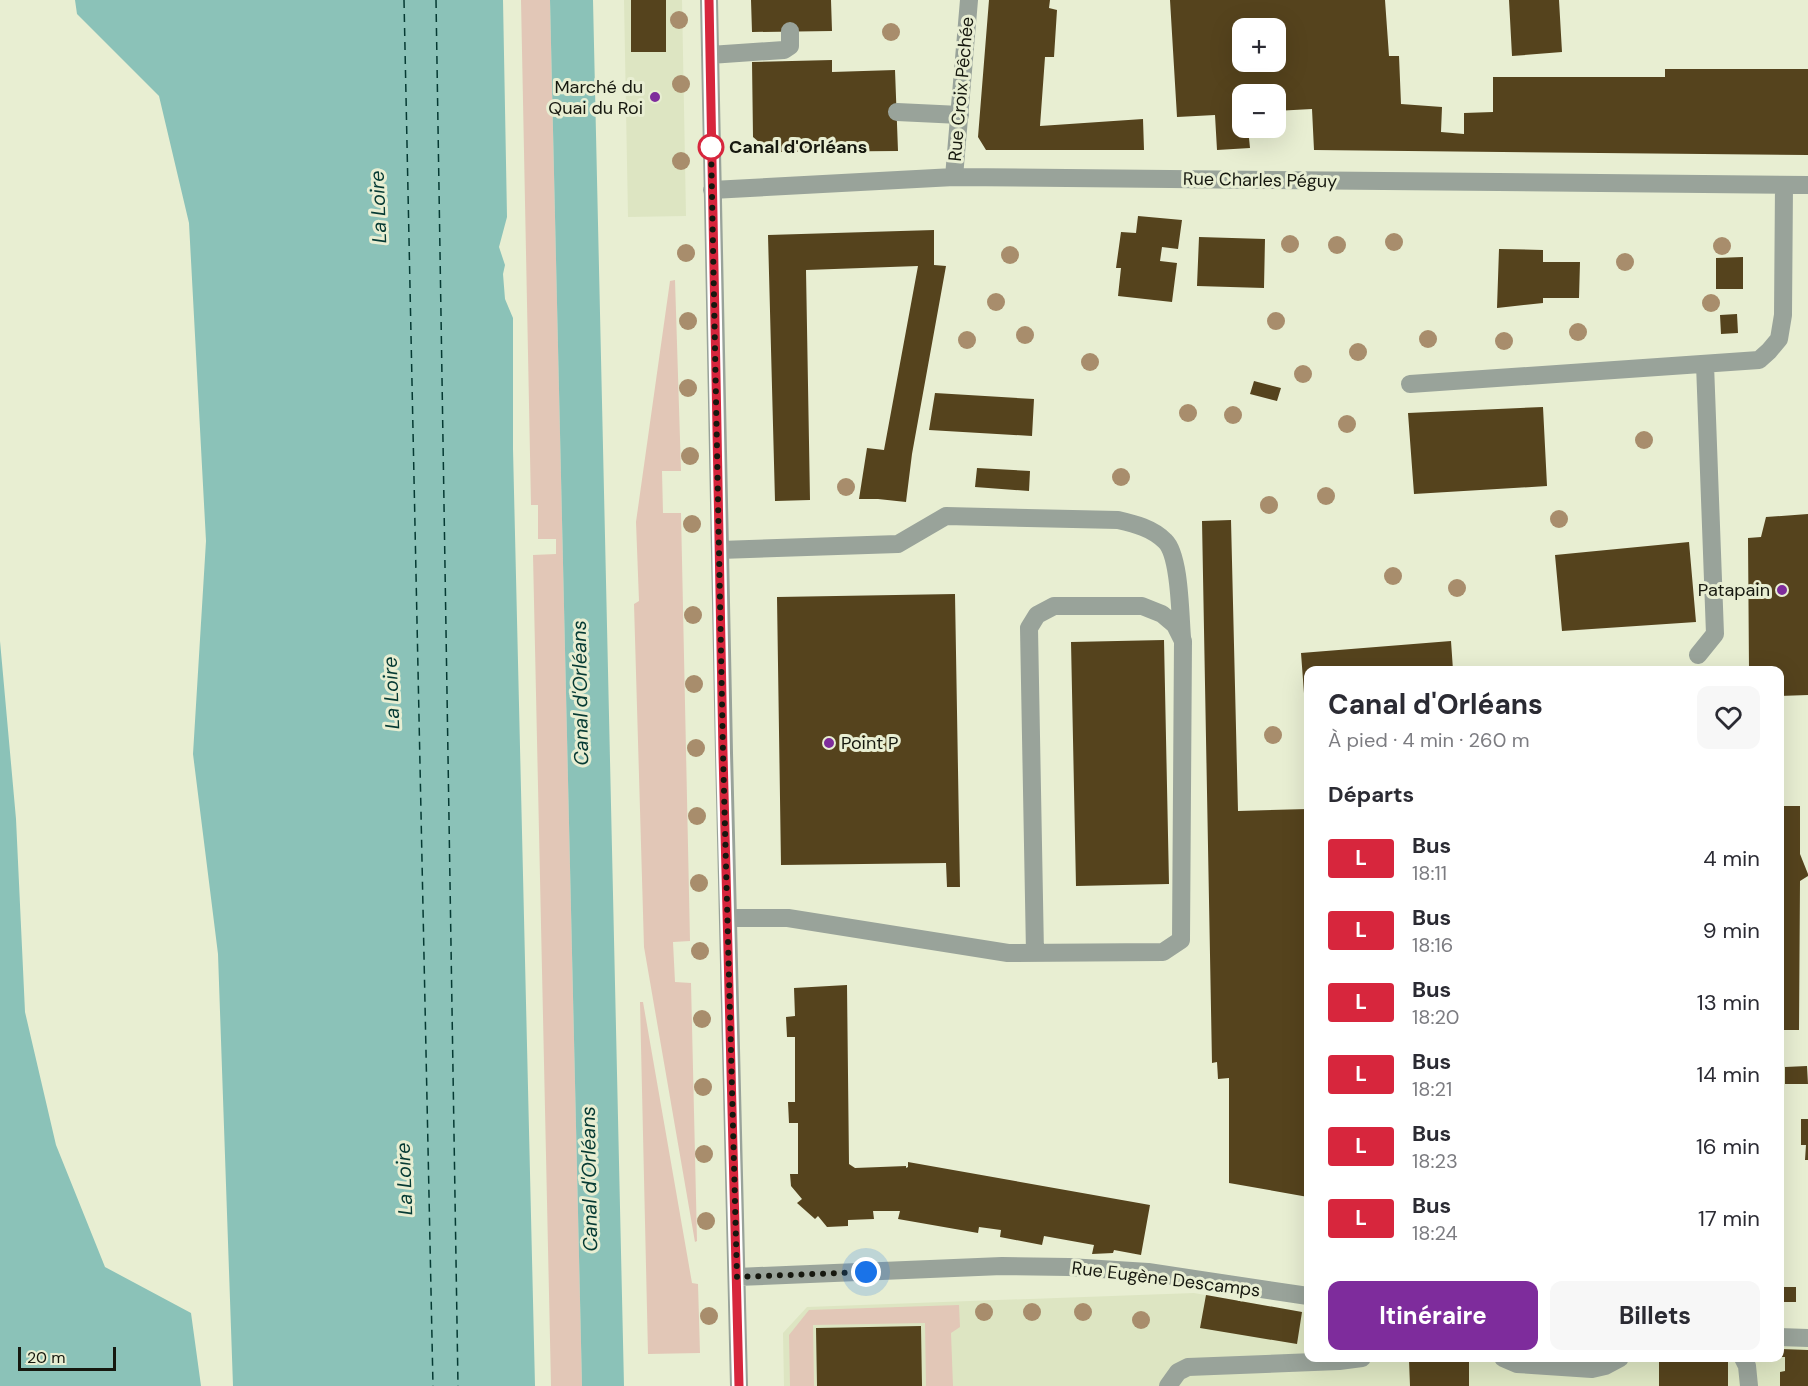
<!DOCTYPE html>
<html lang="fr">
<head>
<meta charset="utf-8">
<style>
	:root { --surface:#fff; --page:#f7f7f7; --text:#2b2b33; --muted:#7c7c81; --accent:#7e2c9c }
	body { margin:0; font-family:"DM Sans",sans-serif; background:var(--page); color:var(--text); height:100vh; display:flex; flex-direction:column; font-size:22px; white-space:nowrap }
	* { box-sizing:border-box; margin:0 }
	p { font-size:20px; color:var(--muted) }
	.icon { flex:none; width:33px; height:33px; fill:none; stroke:currentColor; stroke-width:2; stroke-linecap:round; stroke-linejoin:round }
	.map { position:relative; flex:1; overflow:hidden }
	.sheet { position:absolute; left:1304px; top:666px; width:480px; height:696px; display:flex; flex-direction:column; background:var(--surface); border-radius:12px; box-shadow:0 6px 24px #0002 }
	.sheet>* { flex:none }
	.badge { padding:0 12px; border-radius:4px; font-size:21px; line-height:39px }
	.controls { position:absolute; left:1232px; top:18px; display:grid; gap:12px }
	.controls a { display:grid; place-items:center; width:54px; height:54px; border-radius:12px; background:var(--surface); box-shadow:0 6px 24px #0002; font-size:30px }
	.scale { position:absolute; left:18px; bottom:15px; width:98px; box-sizing:border-box; padding-left:6px; border:3px solid #16180f; border-top:0; font-size:16px; line-height:21px; white-space:nowrap; color:#16180f; -webkit-text-stroke:4px #e8eed2; paint-order:stroke }
	.you { position:absolute; width:30px; height:30px; margin:-15px; border:4px solid #fff; border-radius:50%; background:#1a73e8; box-shadow:0 0 0 9px #1a73e833 }
	.map>.badge { position:absolute; translate:-50% -50%; box-shadow:0 0 0 3px #fff }
	h2 { padding:0 24px; font-size:22px; line-height:54px }
	.round { display:grid; place-items:center; flex:none; width:63px; height:63px; border-radius:12px; background:var(--page) }
	.head { display:flex; align-items:center; justify-content:space-between; height:102px; padding:0 24px }
	h1 { font-size:28px; font-weight:700; line-height:45px }
	.button { display:flex; gap:12px; margin-top:auto; padding:12px 24px }
	.button a { flex:1; height:69px; border-radius:12px; background:var(--accent); color:#fff; font-size:24px; font-weight:700; line-height:69px; text-align:center }
	.button a+a { background:var(--page); color:var(--text) }
	ul { padding:0; list-style:none }
	li { display:flex; align-items:center; gap:18px; height:72px; padding:0 24px }
	li div { flex:1 }
	li b { display:block; font-size:22px }
	li em { font-style:normal }
	li .badge { min-width:66px; font-weight:700; text-align:center }
	.map>svg:first-child { display:block }
</style>
</head>
<body>
<div class="map">
<svg width="1808" height="1386" viewBox="0 0 1808 1386">
	<rect width="100%" height="100%" fill="#e8eed2"/>
	<!-- built -->
	<path fill="#dde5c2" d="M624,0h58l4,216 -58,1z
		M1194,1293l114,20v45h471v-22l29,2v48h-1024l-1,-53 24,-26z"/>
	<!-- green -->
	<path fill="#e2c7b7" d="M521,0h29l32,1386h-31l-18,-831 23,-1v-15h-18v-34h-7z
		M675,280l6,191h-19l1,42h18l9,428 -17,1 2,40 16,1 6,258 -2,1 -51,-295 -10,-343 5,-3 -3,-79 34,-241z
		M640,1002h3l49,281 6,1 2,69 -52,1z
		M959,1305l1,22 -9,6 2,53h-27l-1,-63 -112,2 1,61h-24l-1,-51 20,-25z"/>
	<!-- water -->
	<path fill="#8bc2b8" d="M75,0h428l4,217 -8,30 6,18 -2,9 2,25 8,19v131l22,937h-302l-15,-432 -25,-200 13,-213 -17,-318 -30,-127 -82,-82z
		M550,0h43l31,1386h-42z
		M0,641l16,178 9,193 31,133 49,122 86,46 10,73h-201z"/>
	<g fill="none" stroke-linecap="round" stroke-linejoin="round">
		<!-- ferry -->
		<path stroke="#053a33" stroke-width="1.5" stroke-dasharray="8 6" stroke-linecap="butt" d="M404,0l29,1386
			M436,0l22,1386"/>
	</g>
	<!-- building -->
	<path fill="#55431d" fill-rule="evenodd" d="M631,0h35v52h-35z
		M751,0h80l1,31 -80,1z
		M989,0h61l-1,8 8,2 -3,47h-9l-5,69 103,-7 1,31h-158l-8,-13z
		M1170,0h215l4,56h10l2,48 41,3 -1,25 23,2v-21l29,-1v-35h172v-8h143v86l-494,-5 -2,-41 -37,2v-17h-33v34h6l2,20 -33,2 -2,-35 -38,2zM1242,28h33v34h-33z
		M1509,0h50l3,52 -50,4z
		M832,60v12l63,-2 3,81 -127,1 -18,-15 -1,-75z
		M1138,216l44,4 -4,29 -16,-2 -2,14 17,2 -5,39 -54,-6 3,-28h-5l5,-36 15,1z
		M934,230v35l12,1 -34,188 -6,48 -28,-3h-19l8,-51 17,2 34,-184 -112,4 4,230 -35,1 -7,-266z
		M1199,237l66,2 -1,49 -67,-2z
		M1499,249l44,1v12h37l-1,36h-36v5l-46,5z
		M1743,257v32h-27v-31z
		M1737,314l1,19 -17,1 -1,-19z
		M1254,381l27,7 -4,13 -27,-7z
		M935,393l99,6 -2,37 -103,-6z
		M1543,407l4,79 -133,8 -6,-81z
		M977,468l53,3 -1,20 -54,-4z
		M1808,514v181l-29,1v-26h-30l-1,-132 13,-1 5,-20z
		M1231,520l7,291 70,-2v388l-79,-14v-105l-11,1 -1,-17 -5,1 -10,-542z
		M1689,542l7,80 -134,9 -7,-76z
		M955,594l5,293h-13l-1,-24 -165,2 -4,-268z
		M1164,640l5,244 -93,2 -5,-244z
		M1451,641l2,29h-145v50h-2l-5,-67z
		M1779,806h21v48l8,20v2l-8,5 -1,149h-20z
		M847,985l2,179 6,4 51,-2v2l2,-1v-5l242,43 -9,50 -27,-5 -1,3 -21,1 2,-9 -50,-9 -2,9 -42,-8 1,-7 -22,-3 -1,6 -80,-14 2,-8h-27l1,8 -26,1v6l-21,1 -9,-11 -3,3 -18,-16 5,-4 -11,-13 -1,-12h8v-51h-9l-1,-21h7v-65h-8l-1,-20 9,-1 -1,-28z
		M1807,1066l1,18h-23v-17z
		M1801,1119h7v41h-3l1,-15h-5z
		M1779,1287h17v15h-17z
		M1206,1295l96,17 -5,32 -97,-16z
		M921,1326l1,60h-105l-1,-58z
		M1781,1349l27,1v36h-28v-14l5,-1v-14h-5z
		M1728,1358v28h-69v-26z
		M1457,1359v2h12v25h-59l-1,-26z"/>
	<g fill="none" stroke-linecap="round" stroke-linejoin="round">
		<!-- minor -->
		<path stroke="#99a39a" stroke-width="18" d="M709,0l15,753 15,633
			M710,55l74,-5 6,-4v-15
			M897,112l63,3
			M954,177l15,-177
			M712,190l242,-13 854,8
			M1410,384l349,-24 10,-9 10,-12 4,-24 1,-130
			M720,550l178,-6 48,-28 172,4c17,4 34,8 47,21 15,14 15,74 17,96
			M1698,655l17,-21 -10,-270
			M728,918h60l220,35 155,-1 18,-12 2,-299 -8,-16 -13,-11 -20,-8h-88l-17,9 -8,13 6,325
			M737,1277l265,-11 67,1 79,5 160,24
			M1779,1337l29,1
			M1503,1358l14,6 75,5 13,-3 15,-8
			M1743,1358l4,8 2,20
			M1168,1386l10,-14 10,-5 151,-6 23,-3"/>
	</g>
	<!-- trees -->
	<g fill="#a88d6c">
		<circle cx="679" cy="20" r="9"/>
		<circle cx="891" cy="32" r="9"/>
		<circle cx="681" cy="84" r="9"/>
		<circle cx="681" cy="161" r="9"/>
		<circle cx="1394" cy="242" r="9"/>
		<circle cx="1290" cy="244" r="9"/>
		<circle cx="1337" cy="245" r="9"/>
		<circle cx="1722" cy="246" r="9"/>
		<circle cx="686" cy="253" r="9"/>
		<circle cx="1010" cy="255" r="9"/>
		<circle cx="1625" cy="262" r="9"/>
		<circle cx="996" cy="302" r="9"/>
		<circle cx="1711" cy="303" r="9"/>
		<circle cx="688" cy="321" r="9"/>
		<circle cx="1276" cy="321" r="9"/>
		<circle cx="1578" cy="332" r="9"/>
		<circle cx="1025" cy="335" r="9"/>
		<circle cx="1428" cy="339" r="9"/>
		<circle cx="967" cy="340" r="9"/>
		<circle cx="1504" cy="341" r="9"/>
		<circle cx="1358" cy="352" r="9"/>
		<circle cx="1090" cy="362" r="9"/>
		<circle cx="1303" cy="374" r="9"/>
		<circle cx="688" cy="388" r="9"/>
		<circle cx="1188" cy="413" r="9"/>
		<circle cx="1233" cy="415" r="9"/>
		<circle cx="1347" cy="424" r="9"/>
		<circle cx="1644" cy="440" r="9"/>
		<circle cx="690" cy="456" r="9"/>
		<circle cx="1121" cy="477" r="9"/>
		<circle cx="846" cy="487" r="9"/>
		<circle cx="1326" cy="496" r="9"/>
		<circle cx="1269" cy="505" r="9"/>
		<circle cx="1559" cy="519" r="9"/>
		<circle cx="692" cy="524" r="9"/>
		<circle cx="1393" cy="576" r="9"/>
		<circle cx="1457" cy="588" r="9"/>
		<circle cx="693" cy="615" r="9"/>
		<circle cx="694" cy="684" r="9"/>
		<circle cx="1273" cy="735" r="9"/>
		<circle cx="696" cy="748" r="9"/>
		<circle cx="697" cy="816" r="9"/>
		<circle cx="699" cy="883" r="9"/>
		<circle cx="700" cy="951" r="9"/>
		<circle cx="702" cy="1019" r="9"/>
		<circle cx="703" cy="1087" r="9"/>
		<circle cx="704" cy="1154" r="9"/>
		<circle cx="706" cy="1221" r="9"/>
		<circle cx="984" cy="1312" r="9"/>
		<circle cx="1032" cy="1312" r="9"/>
		<circle cx="1083" cy="1312" r="9"/>
		<circle cx="709" cy="1316" r="9"/>
		<circle cx="1141" cy="1320" r="9"/>
	</g>
	<g fill="none" stroke-linecap="round" stroke-linejoin="round">
		<defs>
			<path id="line" d="M709,0l14,753 16,633"/>
		</defs>
		<!-- line casing -->
		<use href="#line" stroke="#fff" stroke-width="14"/>
		<!-- line -->
		<use href="#line" stroke="#d7263d" stroke-width="9"/>
		<!-- walk -->
		<path stroke="#16180f" stroke-width="6" stroke-dasharray="0 10.8" d="M711,147v-2l12,608 14,524 129,-5"/>
	</g>
	<!-- markers -->
	<g fill="#7e2c9c" stroke="#e8eed2" stroke-width="2">
		<circle cx="655" cy="97" r="6"/>
		<circle cx="1782" cy="590" r="6"/>
		<circle cx="829" cy="743" r="6"/>
	</g>
	<circle fill="#fff" stroke="#d7263d" stroke-width="3" cx="711" cy="147" r="12"/>
	<g text-anchor="middle" stroke-width="6" stroke-linejoin="round" paint-order="stroke">
		<!-- poi labels -->
		<g font-size="18" fill="#16180f" stroke="#e8eed2" text-anchor="end">
			<text x="643" y="93">Marché du<tspan x="643" dy="21">Quai du Roi</tspan></text>
			<text x="1770" y="596">Patapain</text>
			<text x="841" y="749" text-anchor="start">Point P</text>
		</g>
		<!-- street labels -->
		<g font-size="18" fill="#16180f" stroke="#e8eed2">
			<text transform="translate(961 89) rotate(-85)" y="6">Rue Croix Pêchée</text>
			<text transform="translate(1260 180) rotate(1)" y="6">Rue Charles Péguy</text>
			<text transform="translate(1166 1279) rotate(7)" y="6">Rue Eugène Descamps</text>
		</g>
		<!-- stop labels -->
		<g font-size="18" font-weight="bold" fill="#16180f" stroke="#e8eed2" text-anchor="start">
			<text x="729" y="153">Canal d'Orléans</text>
		</g>
		<!-- water labels -->
		<g font-size="20" font-style="italic" fill="#053a33" stroke="#e8eed2">
			<text transform="translate(378 207) rotate(-92)" y="7">La Loire</text>
			<text transform="translate(391 693) rotate(-92)" y="7">La Loire</text>
			<text transform="translate(580 693) rotate(-91)" y="7">Canal d'Orléans</text>
			<text transform="translate(404 1179) rotate(-92)" y="7">La Loire</text>
			<text transform="translate(589 1179) rotate(-91)" y="7">Canal d'Orléans</text>
		</g>
	</g>
</svg>
<div class="controls">
<a>+</a>
<a>−</a>
</div>
<div class="scale">20 m</div>
<div class="you" style="left:866px;top:1272px"></div>
<section class="sheet">
<div class="head"><div><h1>Canal d'Orléans</h1><p>À pied · 4 min · 260 m</p></div><a class="round"><svg class="icon" aria-label="heart" viewBox="0 0 24 24"><path d="M12 20l-8-8c-3-5 5-10 8-4 3-6 11-1 8 4z"/></svg></a></div>
<h2>Départs</h2>
<ul>
<li><span class="badge" style="background:#d7263d;color:#fff">L</span><div><b>Bus</b><p>18:11</p></div><em>4 min</em></li>
<li><span class="badge" style="background:#d7263d;color:#fff">L</span><div><b>Bus</b><p>18:16</p></div><em>9 min</em></li>
<li><span class="badge" style="background:#d7263d;color:#fff">L</span><div><b>Bus</b><p>18:20</p></div><em>13 min</em></li>
<li><span class="badge" style="background:#d7263d;color:#fff">L</span><div><b>Bus</b><p>18:21</p></div><em>14 min</em></li>
<li><span class="badge" style="background:#d7263d;color:#fff">L</span><div><b>Bus</b><p>18:23</p></div><em>16 min</em></li>
<li><span class="badge" style="background:#d7263d;color:#fff">L</span><div><b>Bus</b><p>18:24</p></div><em>17 min</em></li>
</ul>
<div class="button"><a>Itinéraire</a><a>Billets</a></div>
</section>
</div>
</body>
</html>
